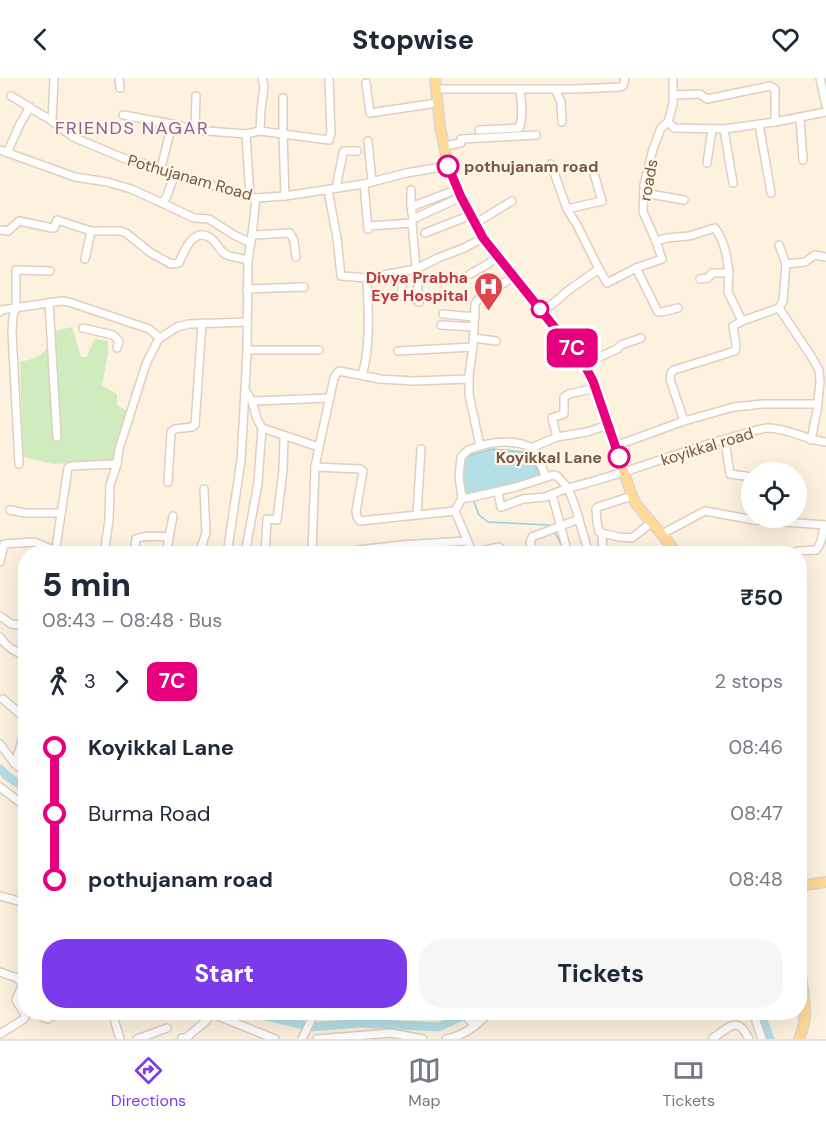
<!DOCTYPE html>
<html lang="en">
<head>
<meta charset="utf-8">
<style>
	:root { --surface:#fff; --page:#f6f6f7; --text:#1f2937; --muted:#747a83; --line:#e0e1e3; --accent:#7c3aed }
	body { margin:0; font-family:"DM Sans",sans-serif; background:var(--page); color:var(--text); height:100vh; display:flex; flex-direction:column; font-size:22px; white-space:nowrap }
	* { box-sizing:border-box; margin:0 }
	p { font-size:20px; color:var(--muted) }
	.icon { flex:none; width:33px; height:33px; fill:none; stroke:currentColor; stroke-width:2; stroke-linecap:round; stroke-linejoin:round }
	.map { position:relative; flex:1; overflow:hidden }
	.sheet { position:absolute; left:18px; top:468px; width:789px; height:474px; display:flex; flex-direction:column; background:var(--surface); border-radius:24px; box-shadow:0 6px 24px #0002 }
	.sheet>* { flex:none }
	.badge { padding:0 12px; border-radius:9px; font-size:21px; line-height:39px }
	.buttons { position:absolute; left:741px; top:384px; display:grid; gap:12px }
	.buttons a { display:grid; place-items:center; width:66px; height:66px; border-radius:50%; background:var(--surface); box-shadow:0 6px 24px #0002; font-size:30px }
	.map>.badge { position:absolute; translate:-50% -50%; box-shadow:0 0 0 3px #fff }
	.legs { display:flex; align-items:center; gap:9px; height:66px; padding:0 24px; font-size:20px }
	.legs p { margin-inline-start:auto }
	.head { display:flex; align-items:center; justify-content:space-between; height:102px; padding:0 24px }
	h1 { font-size:33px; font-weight:800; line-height:45px }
	.cta { display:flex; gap:12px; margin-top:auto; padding:12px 24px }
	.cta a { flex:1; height:69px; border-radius:24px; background:var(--accent); color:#fff; font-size:24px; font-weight:800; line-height:69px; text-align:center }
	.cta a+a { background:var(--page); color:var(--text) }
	ul { padding:0 24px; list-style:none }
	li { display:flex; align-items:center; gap:21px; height:66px; font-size:22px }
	li i { display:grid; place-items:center; width:9px; height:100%; margin:0 8px; background:currentColor }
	li i::after { content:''; width:15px; height:15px; margin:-8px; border:4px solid; border-radius:50%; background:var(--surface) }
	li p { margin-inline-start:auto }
	li:first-child i { background:linear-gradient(#0000 50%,currentColor 0) }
	li:last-child i { background:linear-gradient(currentColor 50%,#0000 0) }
	header { display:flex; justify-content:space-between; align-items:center; height:78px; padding:0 24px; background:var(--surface); font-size:27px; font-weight:800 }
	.dock { display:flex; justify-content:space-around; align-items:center; height:84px; border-top:2px solid var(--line); background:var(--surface); font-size:16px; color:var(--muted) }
	.dock a { display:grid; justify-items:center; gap:3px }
	.dock .selected { color:var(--accent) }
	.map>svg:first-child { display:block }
	.green { fill:#d0ebbe }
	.water { fill:#b4dfe7; stroke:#9aced9; stroke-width:1.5 }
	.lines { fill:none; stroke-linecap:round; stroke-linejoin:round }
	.stream { stroke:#9aced9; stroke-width:1.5 }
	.river { stroke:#b4dfe7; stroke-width:9 }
	.minor-casing { stroke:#e1cebc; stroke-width:10 }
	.major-casing { stroke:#dbd4cf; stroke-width:12 }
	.minor { stroke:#fff; stroke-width:7 }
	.major { stroke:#ffd995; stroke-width:9 }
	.line-1-casing { stroke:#fff; stroke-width:14 }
	.line-1 { stroke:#e6007e; stroke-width:9 }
	.stop-1-dot { fill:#fff; stroke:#e6007e; stroke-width:3 }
	.labels { text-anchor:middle; stroke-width:4.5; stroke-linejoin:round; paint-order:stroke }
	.stop-label { font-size:16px; font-weight:bold; fill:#755846; stroke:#fff6e7; text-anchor:start }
	.street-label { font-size:16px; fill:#755846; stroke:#fff6e7 }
	.health-label { font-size:16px; font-weight:bold; fill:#be3a42; stroke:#fff6e7; text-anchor:end }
	.neighbourhood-label { font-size:18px; letter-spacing:1.5px; fill:#876299; stroke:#fff6e7 }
</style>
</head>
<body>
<header><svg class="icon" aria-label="back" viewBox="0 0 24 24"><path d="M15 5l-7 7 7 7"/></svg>Stopwise<svg class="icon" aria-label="heart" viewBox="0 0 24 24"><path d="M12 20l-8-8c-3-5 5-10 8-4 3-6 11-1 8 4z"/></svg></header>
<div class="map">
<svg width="826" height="961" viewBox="0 0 826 961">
	<rect width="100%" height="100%" fill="#fdf2e0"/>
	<path class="green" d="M72 249 81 279H87L94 261 108 263V275L102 307 117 316V327L127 333 114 381 54 386 23 379 20 284C42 279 47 275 55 253Z"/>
	<path class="water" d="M492 371 526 374 540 395 539 398 532 402 466 418 463 398 464 379Z"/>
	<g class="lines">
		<g class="stream">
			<path d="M474 424 479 437 488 444 549 447 550 448"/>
			<path d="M555 455 563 470"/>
		</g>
		<g class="river">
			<path d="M0 691 8 699 26 710"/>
			<path d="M249 934 311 949 359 945 439 949 471 934"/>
			<path d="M760 934 770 961"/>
		</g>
		<defs>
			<g id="minor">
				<path d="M54 0 52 43 73 59 123 80 161 90 175 96 250 119 256 120 285 118 364 106 406 95 448 88"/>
				<path d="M119 0 120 10"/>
				<path d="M673 0V26L668 44 674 50 724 51 775 44 826 34"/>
				<path d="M820 0 826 28"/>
				<path d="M366 5 370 35 437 25"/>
				<path d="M436 11H575L620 9 623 8 625 0"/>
				<path d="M555 11 561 24 562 44"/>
				<path d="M674 17 700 16 707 21 770 8 775 11V44"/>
				<path d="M11 18 52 43"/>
				<path d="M123 37 172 46 195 52 246 56 260 53 283 56V20"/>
				<path d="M800 40 803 82"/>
				<path d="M759 46 771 115"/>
				<path d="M724 51 733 105"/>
				<path d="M195 52 196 18"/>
				<path d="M479 52 519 50C524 39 521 23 520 11"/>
				<path d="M260 53 261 32 264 9 262 0"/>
				<path d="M246 56 250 119"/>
				<path d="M368 63 372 103"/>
				<path d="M444 68 461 65V61L536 57"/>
				<path d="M0 72 75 99 107 104 131 111 162 125 166 120 175 96"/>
				<path d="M7 75 20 46 30 29"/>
				<path d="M707 85 712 51"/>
				<path d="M161 90 172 46"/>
				<path d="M364 106 368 151"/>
				<path d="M336 110 343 75 344 73H357"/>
				<path d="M328 112 337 160 341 198 367 200 416 191 438 180 464 170 483 160"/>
				<path d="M411 112V129L413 141 461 119"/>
				<path d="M644 115 684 122"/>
				<path d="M285 118 283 56 329 62 331 55 329 0"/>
				<path d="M256 120 252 157 248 182 247 272 245 312 252 323 257 341 262 350 319 369 315 389 312 476"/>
				<path d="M162 125 194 140 209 141 234 157 251 165"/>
				<path d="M411 129 458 111"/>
				<path d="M567 131 602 123 593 92"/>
				<path d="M412 145 419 224"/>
				<path d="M476 145 512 123"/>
				<path d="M368 148 412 145 413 141"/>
				<path d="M0 152 8 153 19 143 52 150H54L57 142 91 153H120L126 155 151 175 171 186 179 185C184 173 194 147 212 161 217 165 219 172 225 176 229 179 242 180 248 182"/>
				<path d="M425 155 471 137"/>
				<path d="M252 157 290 155 294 163 296 179"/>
				<path d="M656 163 643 134 644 107 653 71 661 50 668 44"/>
				<path d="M779 167 786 186"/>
				<path d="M85 181 91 153"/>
				<path d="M636 190 658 234H662L678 230"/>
				<path d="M599 191 607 205 636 190 662 181 656 163 667 160 689 158 715 150C725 164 727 179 729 195"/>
				<path d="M470 196 488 186 497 178"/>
				<path d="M247 211 304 209"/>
				<path d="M402 218V194"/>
				<path d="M49 225 57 359"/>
				<path d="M779 230 811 278 819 292 820 304 817 333 811 362"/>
				<path d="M0 234 1 232 62 223 69 224 149 251 160 260"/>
				<path d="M543 234 570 211 599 191 577 147 567 131 551 86"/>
				<path d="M443 236 475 239"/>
				<path d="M742 243 779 230 783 223 786 186 805 184 815 177 826 179"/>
				<path d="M441 247 474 249"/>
				<path d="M83 250 113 257 119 263 117 270"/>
				<path d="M474 260 496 263"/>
				<path d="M247 272H319"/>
				<path d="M398 273 473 269"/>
				<path d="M584 286 617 271 621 267 641 260"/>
				<path d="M362 297C371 269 368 229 367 200"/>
				<path d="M595 310 569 316 564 319V336L552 340 557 359 587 354 608 347"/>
				<path d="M252 323 330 320"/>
				<path d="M684 343 734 329 763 326H817"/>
				<path d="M725 362 730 396 752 399"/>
				<path d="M480 368C493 364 518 361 531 370 537 375 543 392 546 399"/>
				<path d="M615 368 684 343 670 301 671 295 674 292 735 273 736 267 733 248 742 243 728 214 729 195H712L708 200 700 201"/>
				<path d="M319 369 334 300 337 295 339 293 380 301 414 303 469 301"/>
				<path d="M531 370 557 359"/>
				<path d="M19 386 12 254 13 238 16 229V192L50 193"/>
				<path d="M315 389 360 391 363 393 356 433 357 439 360 443 455 433"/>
				<path d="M168 404 171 354 175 351 192 349 195 347 202 245"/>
				<path d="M498 414 501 429 523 421 545 419 568 410 575 428 589 476"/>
				<path d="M552 416 568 476"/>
				<path d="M462 420H468L516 409 553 397 557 398 568 410C619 398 668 378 718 363 731 360 756 351 768 350 788 350 806 362 826 364"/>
				<path d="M462 420 459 399 461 379 468 372 480 368 469 316V297L473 269 475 226 480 219 514 199"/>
				<path d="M462 420 455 433 473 476"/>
				<path d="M10 432 25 435H61"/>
				<path d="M417 436 421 371"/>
				<path d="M754 442 826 447"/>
				<path d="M602 455 599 454 597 444 596 431 598 429 632 418"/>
				<path d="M662 456 705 433 754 442V440"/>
				<path d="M358 472 402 467 467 463"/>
				<path d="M797 473 816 472C823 465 822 455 824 447"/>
				<path d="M472 475 499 469"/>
				<path d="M55 476 68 390 71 388 117 386"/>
				<path d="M104 476 109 442 110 407 117 386 119 371 146 286 157 264 160 260 177 249 189 246 247 244"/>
				<path d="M134 476 136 461C146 456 158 459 169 459"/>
				<path d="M166 476 173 438"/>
				<path d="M199 476 206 455 204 411"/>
				<path d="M227 476 241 383 245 312"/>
				<path d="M245 476 258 405 262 350"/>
				<path d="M265 476 267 441 277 442 283 392 284 358"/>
				<path d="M535 476 530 465 532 459 579 441"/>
				<path d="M603 476 602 455 619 459 632 460 652 444"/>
				<path d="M0 484 4 466 34 464 56 473"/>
				<path d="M0 538 11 546 26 548"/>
				<path d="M0 559C6 569 15 574 26 578"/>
				<path d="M3 621 26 641"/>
				<path d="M0 666 15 686 26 695"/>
				<path d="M15 686 26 649"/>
				<path d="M0 709 26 729"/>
				<path d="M0 818 26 825"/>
				<path d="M0 894 17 900 23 906 16 922 24 935 25 938 24 941 0 956"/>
				<path d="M38 934 42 939 48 941 60 934"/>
				<path d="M112 934 120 961"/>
				<path d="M208 934 275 961"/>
				<path d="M323 934 328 936 340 934"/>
				<path d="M462 934 475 948"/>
				<path d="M753 934 762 961"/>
				<path d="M182 960H186L206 943 211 936"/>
				<path d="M713 960C730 949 737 937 749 961"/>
				<path d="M137 961 167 950"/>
				<path d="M302 961 315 934"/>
				<path d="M317 961 391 955 423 961"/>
				<path d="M446 961C464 958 477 947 490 934"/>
			</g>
			<g id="major">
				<path d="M435 0 440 48 448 88 461 119 483 160 584 286 593 303 630 412 636 426 678 476"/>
				<path d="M800 808 826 804"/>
				<path d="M799 961C810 937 803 915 800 890"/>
			</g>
		</defs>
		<use href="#minor" class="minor-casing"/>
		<use href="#major" class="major-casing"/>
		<use href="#minor" class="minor"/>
		<use href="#major" class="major"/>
	</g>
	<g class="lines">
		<defs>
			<path id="line-1" d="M448 88 461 119 483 160 584 286 593 303 619 379"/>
		</defs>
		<use href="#line-1" class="line-1-casing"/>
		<use href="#line-1" class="line-1"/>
	</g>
	<defs>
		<symbol id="hospital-pin" viewBox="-11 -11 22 30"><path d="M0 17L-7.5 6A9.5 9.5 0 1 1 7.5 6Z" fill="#e0444e" stroke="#fff6e7"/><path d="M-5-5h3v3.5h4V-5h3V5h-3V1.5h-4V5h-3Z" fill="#fff"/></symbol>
	</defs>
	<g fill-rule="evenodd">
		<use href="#hospital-pin" x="472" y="192" width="33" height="45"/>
	</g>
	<g class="stop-1-dot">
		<circle cx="448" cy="88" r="10"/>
		<circle cx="540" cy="231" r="8"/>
		<circle cx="619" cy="379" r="10"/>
	</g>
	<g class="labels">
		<g class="stop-label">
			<text x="464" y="94">pothujanam road</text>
			<text x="602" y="385" text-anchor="end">Koyikkal Lane</text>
		</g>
		<g class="street-label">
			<text transform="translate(190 99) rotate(16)" y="6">Pothujanam Road</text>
			<text transform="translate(648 102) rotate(-80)" y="6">roads</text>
			<text transform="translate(707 368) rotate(-17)" y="6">koyikkal road</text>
		</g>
		<g class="health-label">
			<text x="468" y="205">Divya Prabha<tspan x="468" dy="18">Eye Hospital</tspan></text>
		</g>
		<g class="neighbourhood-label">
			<text x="132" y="56">FRIENDS NAGAR</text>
		</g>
	</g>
</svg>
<div class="buttons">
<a><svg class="icon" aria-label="locate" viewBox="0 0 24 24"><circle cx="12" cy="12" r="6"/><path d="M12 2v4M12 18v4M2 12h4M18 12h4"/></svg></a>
</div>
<b class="badge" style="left:572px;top:270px;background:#e6007e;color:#fff">7C</b>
<section class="sheet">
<div class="head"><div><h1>5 min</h1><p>08:43 – 08:48 · Bus</p></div><b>₹50</b></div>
<div class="legs"><svg class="icon" aria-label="walk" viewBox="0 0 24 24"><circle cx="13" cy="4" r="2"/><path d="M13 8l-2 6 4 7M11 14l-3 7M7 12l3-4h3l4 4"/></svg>3<svg class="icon" aria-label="forward" viewBox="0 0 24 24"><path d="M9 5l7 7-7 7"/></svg><b class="badge" style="background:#e6007e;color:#fff">7C</b><p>2 stops</p></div>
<ul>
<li><i style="color:#e6007e"></i><b>Koyikkal Lane</b><p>08:46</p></li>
<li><i style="color:#e6007e"></i><span>Burma Road</span><p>08:47</p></li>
<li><i style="color:#e6007e"></i><b>pothujanam road</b><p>08:48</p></li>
</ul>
<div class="cta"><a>Start</a><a>Tickets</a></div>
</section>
</div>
<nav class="dock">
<a class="selected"><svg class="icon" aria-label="directions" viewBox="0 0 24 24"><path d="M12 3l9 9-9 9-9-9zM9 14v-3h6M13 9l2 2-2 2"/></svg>Directions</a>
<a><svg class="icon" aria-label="map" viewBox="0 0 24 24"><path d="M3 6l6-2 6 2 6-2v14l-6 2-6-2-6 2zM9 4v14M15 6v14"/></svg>Map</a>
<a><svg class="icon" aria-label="tickets" viewBox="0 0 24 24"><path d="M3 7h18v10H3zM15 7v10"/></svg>Tickets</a>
</nav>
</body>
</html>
